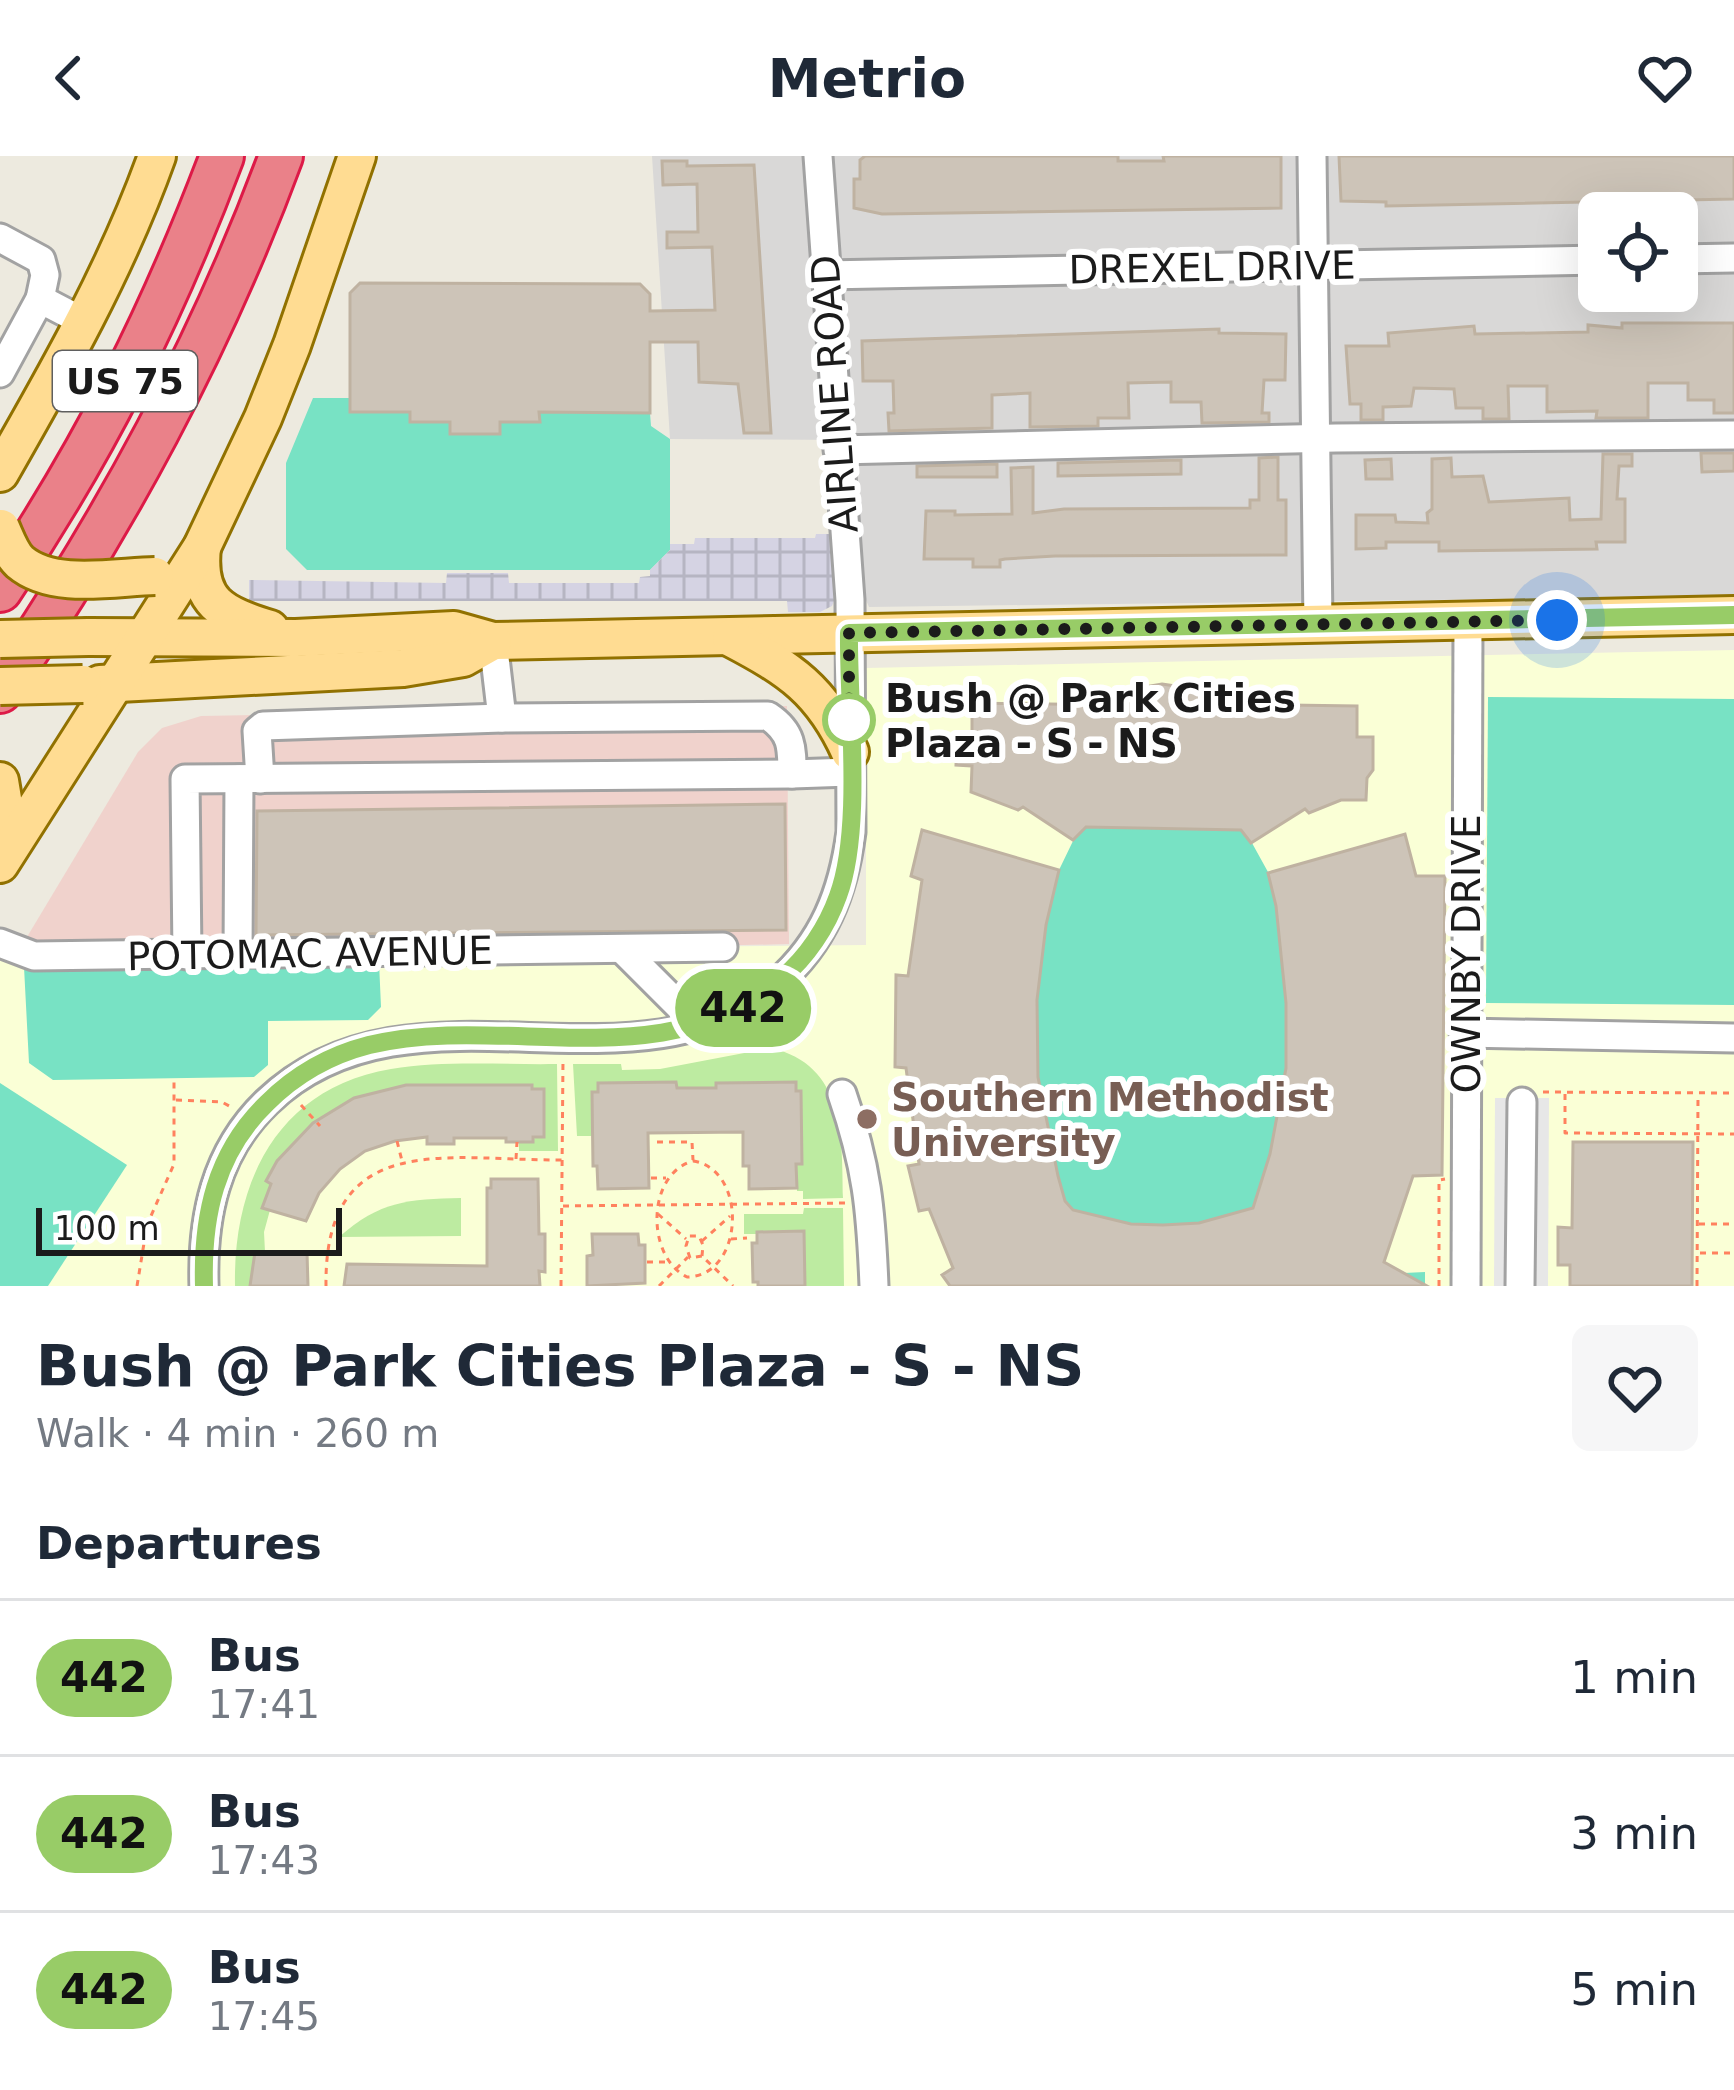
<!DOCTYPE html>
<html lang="en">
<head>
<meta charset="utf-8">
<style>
	:root { --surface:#fff; --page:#f6f6f7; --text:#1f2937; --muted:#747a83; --line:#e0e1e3 }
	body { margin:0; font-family:"DejaVu Sans",sans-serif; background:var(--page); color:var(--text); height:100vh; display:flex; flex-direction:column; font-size:45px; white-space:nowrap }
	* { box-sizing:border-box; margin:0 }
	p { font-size:39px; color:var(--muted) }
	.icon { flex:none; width:66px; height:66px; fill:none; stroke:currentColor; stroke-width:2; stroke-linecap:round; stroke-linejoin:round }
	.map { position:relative; height:1130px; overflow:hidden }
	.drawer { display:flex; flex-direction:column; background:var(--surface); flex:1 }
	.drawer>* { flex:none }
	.badge { padding:0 24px; border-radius:39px; font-size:42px; line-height:78px }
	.tools { position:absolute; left:1578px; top:36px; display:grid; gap:24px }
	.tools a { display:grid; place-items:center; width:120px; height:120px; border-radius:18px; background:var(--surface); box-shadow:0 12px 48px #0002; font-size:60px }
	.scale { position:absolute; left:36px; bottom:30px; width:306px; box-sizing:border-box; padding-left:12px; border:6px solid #1b1b1b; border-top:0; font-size:33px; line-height:42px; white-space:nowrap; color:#1b1b1b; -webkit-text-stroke:9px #fff; paint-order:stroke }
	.you { position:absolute; width:60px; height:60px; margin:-30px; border:9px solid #fff; border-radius:50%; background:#1a73e8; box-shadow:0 0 0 18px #1a73e833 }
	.map>.badge { position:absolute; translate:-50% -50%; box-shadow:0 0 0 6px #fff }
	h2 { padding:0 36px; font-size:45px; line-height:108px }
	.round { display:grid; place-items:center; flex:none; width:126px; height:126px; border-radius:18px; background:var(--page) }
	.head { display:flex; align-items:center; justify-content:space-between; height:204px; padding:0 36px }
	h1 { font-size:57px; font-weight:700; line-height:90px }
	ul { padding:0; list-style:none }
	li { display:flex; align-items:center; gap:36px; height:156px; padding:0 36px; border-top:3px solid var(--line) }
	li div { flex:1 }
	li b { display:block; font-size:45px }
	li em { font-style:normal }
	li .badge { min-width:132px; font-weight:700; text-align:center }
	header { display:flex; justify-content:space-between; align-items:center; height:156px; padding:0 36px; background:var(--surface); font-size:54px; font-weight:700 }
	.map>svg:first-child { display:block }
	.residential { fill:#d9d8d7; fill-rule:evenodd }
	.commercial { fill:#f0d2cc }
	.education { fill:#faffd6 }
	.grass { fill:#bdeba1 }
	.pitch { fill:#78e2c4 }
	.parking { fill:#e7e7e7 }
	.plaza { fill:url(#plaza-grid) }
	.building { fill:#cdc4b8; stroke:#bfb2a1; stroke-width:3 }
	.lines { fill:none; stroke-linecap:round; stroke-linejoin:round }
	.minor-casing { stroke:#a2a2a2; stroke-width:33 }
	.major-casing { stroke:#917100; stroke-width:42 }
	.highway-casing { stroke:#dd1a47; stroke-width:48 }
	.path { stroke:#ff815e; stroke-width:3; stroke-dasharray:6 6; stroke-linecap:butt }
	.minor { stroke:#fff; stroke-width:27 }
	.major { stroke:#ffdc92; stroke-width:36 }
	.highway { stroke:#ea8189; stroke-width:42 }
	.major-bridge-casing { stroke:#917100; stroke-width:42; stroke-linecap:butt }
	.major-bridge { stroke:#ffdc92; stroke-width:36 }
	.line-casing { stroke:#fff; stroke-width:27 }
	.line { stroke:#98cc67; stroke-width:18 }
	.walk { stroke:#1b1b1b; stroke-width:12; stroke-dasharray:0 21.6 }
	.stop-dot { fill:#fff; stroke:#98cc67; stroke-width:6 }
	.education-dot { fill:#8d6e63; stroke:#fff; stroke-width:4.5 }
	.labels { text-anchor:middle; stroke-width:12; stroke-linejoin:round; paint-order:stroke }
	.shield { fill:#fff; stroke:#5f5f5f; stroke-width:3 }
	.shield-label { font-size:36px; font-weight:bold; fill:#1b1b1b }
	.street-label { font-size:39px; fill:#1b1b1b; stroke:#fff }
	.stop-label { font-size:39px; font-weight:bold; fill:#1b1b1b; stroke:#fff; text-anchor:start }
	.education-label { font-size:39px; font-weight:bold; fill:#785e54; stroke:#fff; text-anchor:start }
</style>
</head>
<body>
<header><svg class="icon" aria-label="back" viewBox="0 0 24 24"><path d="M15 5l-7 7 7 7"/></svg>Metrio<svg class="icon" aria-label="heart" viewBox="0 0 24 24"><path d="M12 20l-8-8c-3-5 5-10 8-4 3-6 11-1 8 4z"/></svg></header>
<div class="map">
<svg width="1734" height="1130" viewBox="0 0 1734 1130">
	<defs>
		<pattern id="plaza-grid" width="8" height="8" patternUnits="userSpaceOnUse" patternTransform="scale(3)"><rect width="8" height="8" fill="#d5d3e3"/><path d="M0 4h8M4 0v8" fill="none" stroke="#b6b5c2"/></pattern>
	</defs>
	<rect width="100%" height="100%" fill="#edeadf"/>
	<path class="residential" d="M652 0H1734V440L869 451 862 435 852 284 670 283ZM1599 57H1677V135H1599Z"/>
	<path class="commercial" d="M787 550 789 788 12 806 138 596 162 572 201 560Z"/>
	<path class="education" d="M1734 494V1130H0V797L866 789V512Z"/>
	<g class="grass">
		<path d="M771 892C845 909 842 980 843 1042L803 1043V1035H797L796 1008 802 1007 795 926 717 927 716 932H677L676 926 621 932V927H599L598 936 592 937V980H577L573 908H621L622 914 660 913Z"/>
		<path d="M557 908 558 995H519V986L544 980V933H532L531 929 499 934 498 928 454 934 453 929C414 929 379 929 346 953L343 949 318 964 280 1002 281 1012 275 1009 266 1024 272 1028 263 1052 270 1054 264 1076 265 1096 255 1097 250 1130H235C233 1025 278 932 391 913 444 904 503 909 557 908Z"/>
		<path d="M461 1042V1080L339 1081C380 1045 408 1043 461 1042Z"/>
		<path d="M804 1052H843L844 1130H805L757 1078H744V1058H803Z"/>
	</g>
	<g class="pitch">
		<path d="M313 242H350V256H410V265L450 266V278H500V266L540 265 539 256 650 257 651 270 670 283V394L650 414H307L286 393V307Z"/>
		<path d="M1162 528 1216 536 1218 548 1357 550V581H1373C1373 607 1367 619 1366 644H1356L1355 639 1309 657 1305 653 1252 687 1268 716 1405 678 1416 720H1445L1442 1019 1412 1020 1385 1106 1404 1117 1425 1116V1130H950L942 1119 953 1112 929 1054 919 1055 908 1010 919 1007 907 912 895 911 896 819H908L922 725 911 720 922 674 1059 714 1073 685 1023 651 1018 654 971 636 972 610 956 609 957 576 971 575 972 547 1114 549 1115 536Z"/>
		<path d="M1488 541 1734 543V849L1486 847Z"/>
		<path d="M379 806 381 851 368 864 268 865V909L254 921 53 924 29 907 24 811Z"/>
		<path d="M0 927 127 1009 48 1130H0Z"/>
	</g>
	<path class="parking" d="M1495 942H1549L1548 1130H1494Z"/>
	<path class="plaza" d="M816 378H830L834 445 832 450 820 456H788L787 445H249V424L446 427 447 417H508L509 427H639L640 421 650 420V414L670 394V388H694L695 382H815Z"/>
	<g class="building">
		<path d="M865 0H1118V5H1164L1163 0H1281V52L882 58 854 52V23H860V4Z"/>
		<path d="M1339 0H1734V43L1386 50V46L1341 45Z"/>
		<path d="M662 5H687V10L754 9 771 277H744L738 228 699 226 698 186H650V257L539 256 540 266H500V278H450V266H410V256H350V137L360 127 640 128 650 138V155L715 154 712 91 667 92V76H698L697 28 663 29Z"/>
		<path d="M1622 167H1734V257H1714V244H1688V227H1648V262H1596L1597 255 1547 256V230H1508L1509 263H1483V252H1456L1454 233 1414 232 1411 250 1383 251V264H1361V248H1350L1346 190H1389L1388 177 1474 170 1475 178 1588 176V169L1622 172Z"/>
		<path d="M1219 173V177L1286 178 1285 224H1264L1262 257H1269V266L1202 267 1201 246H1171V226L1128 227 1129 262H1098V270L1030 271V237L992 239V272L889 275 888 257H894L893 225H863L862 185Z"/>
		<path d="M1701 297H1734V315L1702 316Z"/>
		<path d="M1603 298H1632V310H1619L1617 343H1625V386H1596L1597 393 1439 395V386H1386V392L1356 393V359H1395L1396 366 1428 367 1427 357 1432 353V303L1451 302 1452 321 1483 320 1489 346 1569 342 1570 364 1601 363Z"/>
		<path d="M1278 301V344H1286V399L1055 400 1005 403 1000 404V411H973V403H924L926 355H955V359L1012 358 1011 312 1033 311V357L1064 353 1250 352V344H1259V302Z"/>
		<path d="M1391 303 1392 323H1366L1365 304Z"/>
		<path d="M1181 304V318L1058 320V307Z"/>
		<path d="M997 308V321H917V310Z"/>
		<path d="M1162 528 1216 536 1217 548 1357 550V581H1373V614L1367 622 1366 644H1341L1309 657 1305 653 1251 687 1241 674 1086 671 1073 684 1023 651 1018 654 971 636 972 610 956 609 957 576H972V547L1115 549V536Z"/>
		<path d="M785 648 786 774 256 779 257 655Z"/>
		<path d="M922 674 1059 714 1046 769 1037 844 1038 921 1058 1020 1065 1045 1073 1054 1131 1068 1163 1069 1199 1067 1253 1052 1270 998 1286 912V847L1276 750 1268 717 1405 678 1416 720H1445L1442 1019 1413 1020 1384 1106 1427 1130H950L942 1119 953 1112 929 1053 919 1055 908 1010 919 1008 906 912 895 911 896 819 908 820 922 724 911 720Z"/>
		<path d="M676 926 677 932H716V927L796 926V935H801L802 1008H796L797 1032 749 1033V1010H743V976L648 977 649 1032 598 1033 597 1010H593L592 936H598V927Z"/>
		<path d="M406 929H532V933H544V981H533V986H506V982H454V988H427V981L395 985 365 995 340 1013 319 1037 306 1065 262 1052 271 1028 266 1025 277 1005 313 967 354 942Z"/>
		<path d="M1573 986H1693L1692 1130H1570V1109H1558V1071L1572 1072Z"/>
		<path d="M491 1023H538L539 1078H545V1116L539 1115 540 1130H344L347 1108 487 1110V1032H491Z"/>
		<path d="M804 1075 805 1130H758V1126H753L752 1087H757V1076Z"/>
		<path d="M592 1078H638L639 1089H645V1127L587 1130V1100L593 1099Z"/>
		<path d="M255 1096H307L308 1130H250Z"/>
	</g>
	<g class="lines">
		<defs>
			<g id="minor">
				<path d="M1312 0 1318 467"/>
				<path d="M0 82 41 104 45 119 40 143"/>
				<path d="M1677 103 1734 102"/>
				<path d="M825 119 1599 104"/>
				<path d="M0 217 40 143 84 166"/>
				<path d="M838 294 1336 282 1734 279"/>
				<path d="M493 485 502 562 768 560C792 576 792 591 792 618L850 616"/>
				<path d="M260 623 257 575 263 570 502 562"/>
				<path d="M0 787 34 800 723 791"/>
				<path d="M622 793 700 871"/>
				<path d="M238 798 239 623"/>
				<path d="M187 799 185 623 792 618"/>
				<path d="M1464 877 1734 882"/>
				<path d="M842 938C867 1010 871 1054 874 1130"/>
				<path d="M204 1130C202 1061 215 996 267 946 410 809 636 950 777 827 824 786 843 736 851 676L850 444 818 0"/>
				<path d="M1466 1130 1468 466"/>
				<path d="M1520 1130 1522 946"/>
			</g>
			<g id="major">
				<path d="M0 317C59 214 117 112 157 0"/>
				<path d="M202 391C196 447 222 458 270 473"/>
				<path d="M88 481 296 482 454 474 493 485 1734 459"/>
				<path d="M731 482C790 513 822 534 850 596"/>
				<path d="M100 528 403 512 463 502 493 485"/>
				<path d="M0 625 6 661 2 699"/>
				<path d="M0 708 202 391 263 262 292 189 357 0"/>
			</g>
			<g id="highway">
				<path d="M0 434C95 293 162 159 222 0"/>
				<path d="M0 535C115 366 210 192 281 0"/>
			</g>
		</defs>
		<use href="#minor" class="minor-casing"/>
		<use href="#major" class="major-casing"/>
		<use href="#highway" class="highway-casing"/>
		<g class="path">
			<path d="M772 860 794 864"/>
			<path d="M1543 936 1734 937"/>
			<path d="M1565 938V977L1734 978"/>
			<path d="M176 944 222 946 231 951"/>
			<path d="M301 949 320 970"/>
			<path d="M397 985 402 1005"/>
			<path d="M657 986H692L693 1004"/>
			<path d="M516 1003 517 986"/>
			<path d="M693 1005C748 1013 745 1120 687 1121 646 1101 646 1018 693 1005Z"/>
			<path d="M651 1022H666"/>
			<path d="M563 1050 845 1047"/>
			<path d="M658 1058 686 1083"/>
			<path d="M1699 1068H1734"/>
			<path d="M731 1083 747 1082"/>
			<path d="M702 1085 730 1060"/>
			<path d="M1700 1097H1734"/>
			<path d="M702 1100 703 1089 699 1080H689L686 1090 690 1102 702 1100 733 1130"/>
			<path d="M647 1106H667"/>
			<path d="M137 1130 147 1069 174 1008V925"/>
			<path d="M326 1130C324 971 450 1005 563 1004"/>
			<path d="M561 1130 563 904"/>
			<path d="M659 1130 688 1101"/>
			<path d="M1439 1130V1024L1445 1023"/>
			<path d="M1697 1130 1698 938"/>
		</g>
		<use href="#minor" class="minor"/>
		<use href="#major" class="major"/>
		<use href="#highway" class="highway"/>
		<defs>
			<g id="major-bridge">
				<path d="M1 372C6 383 11 398 20 406 53 434 114 421 155 420"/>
				<path d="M0 483 88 481"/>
				<path d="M0 530 83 528"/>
			</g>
		</defs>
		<use href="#major-bridge" class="major-bridge-casing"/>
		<use href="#major-bridge" class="major-bridge"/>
	</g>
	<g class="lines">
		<defs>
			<path id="line" d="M204 1130C202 1061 215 997 267 947 295 919 330 899 369 889 505 856 667 925 782 822 807 801 827 771 838 740 863 673 848 551 849 477L1734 459"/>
		</defs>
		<use href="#line" class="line-casing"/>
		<use href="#line" class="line"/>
		<path class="walk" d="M849 564V477L1557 464"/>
	</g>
	<circle class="stop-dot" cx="849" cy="564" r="24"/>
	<circle class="education-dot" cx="867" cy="963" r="12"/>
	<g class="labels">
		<rect class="shield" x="53" y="195" width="144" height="60" rx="9"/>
		<g class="shield-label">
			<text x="125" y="238">US 75</text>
		</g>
		<g class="street-label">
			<text transform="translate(1212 111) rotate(-1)" y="14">DREXEL DRIVE</text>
			<text transform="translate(834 238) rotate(-94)" y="14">AIRLINE ROAD</text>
			<text transform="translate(310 797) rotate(-1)" y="14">POTOMAC AVENUE</text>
			<text transform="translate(1466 798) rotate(-90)" y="14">OWNBY DRIVE</text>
		</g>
		<g class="stop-label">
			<text x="885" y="556">Bush @ Park Cities<tspan x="885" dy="45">Plaza - S - NS</tspan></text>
		</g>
		<g class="education-label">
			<text x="891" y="955">Southern Methodist<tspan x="891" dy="45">University</tspan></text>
		</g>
	</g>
</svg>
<div class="tools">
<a><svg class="icon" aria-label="locate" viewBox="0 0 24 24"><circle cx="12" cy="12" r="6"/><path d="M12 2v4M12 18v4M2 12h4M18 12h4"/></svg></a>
</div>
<div class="scale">100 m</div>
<div class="you" style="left:1557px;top:464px"></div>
<b class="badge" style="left:743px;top:852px;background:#98cc67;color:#111">442</b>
</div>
<section class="drawer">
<div class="head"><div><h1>Bush @ Park Cities Plaza - S - NS</h1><p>Walk · 4 min · 260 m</p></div><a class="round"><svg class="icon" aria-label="heart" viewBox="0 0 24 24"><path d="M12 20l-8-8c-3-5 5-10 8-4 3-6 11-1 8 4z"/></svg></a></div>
<h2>Departures</h2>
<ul>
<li><span class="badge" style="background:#98cc67;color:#111">442</span><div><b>Bus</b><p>17:41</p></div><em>1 min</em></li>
<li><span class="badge" style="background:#98cc67;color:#111">442</span><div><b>Bus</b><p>17:43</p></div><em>3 min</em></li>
<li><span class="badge" style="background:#98cc67;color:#111">442</span><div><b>Bus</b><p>17:45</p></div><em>5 min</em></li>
</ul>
</section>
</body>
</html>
